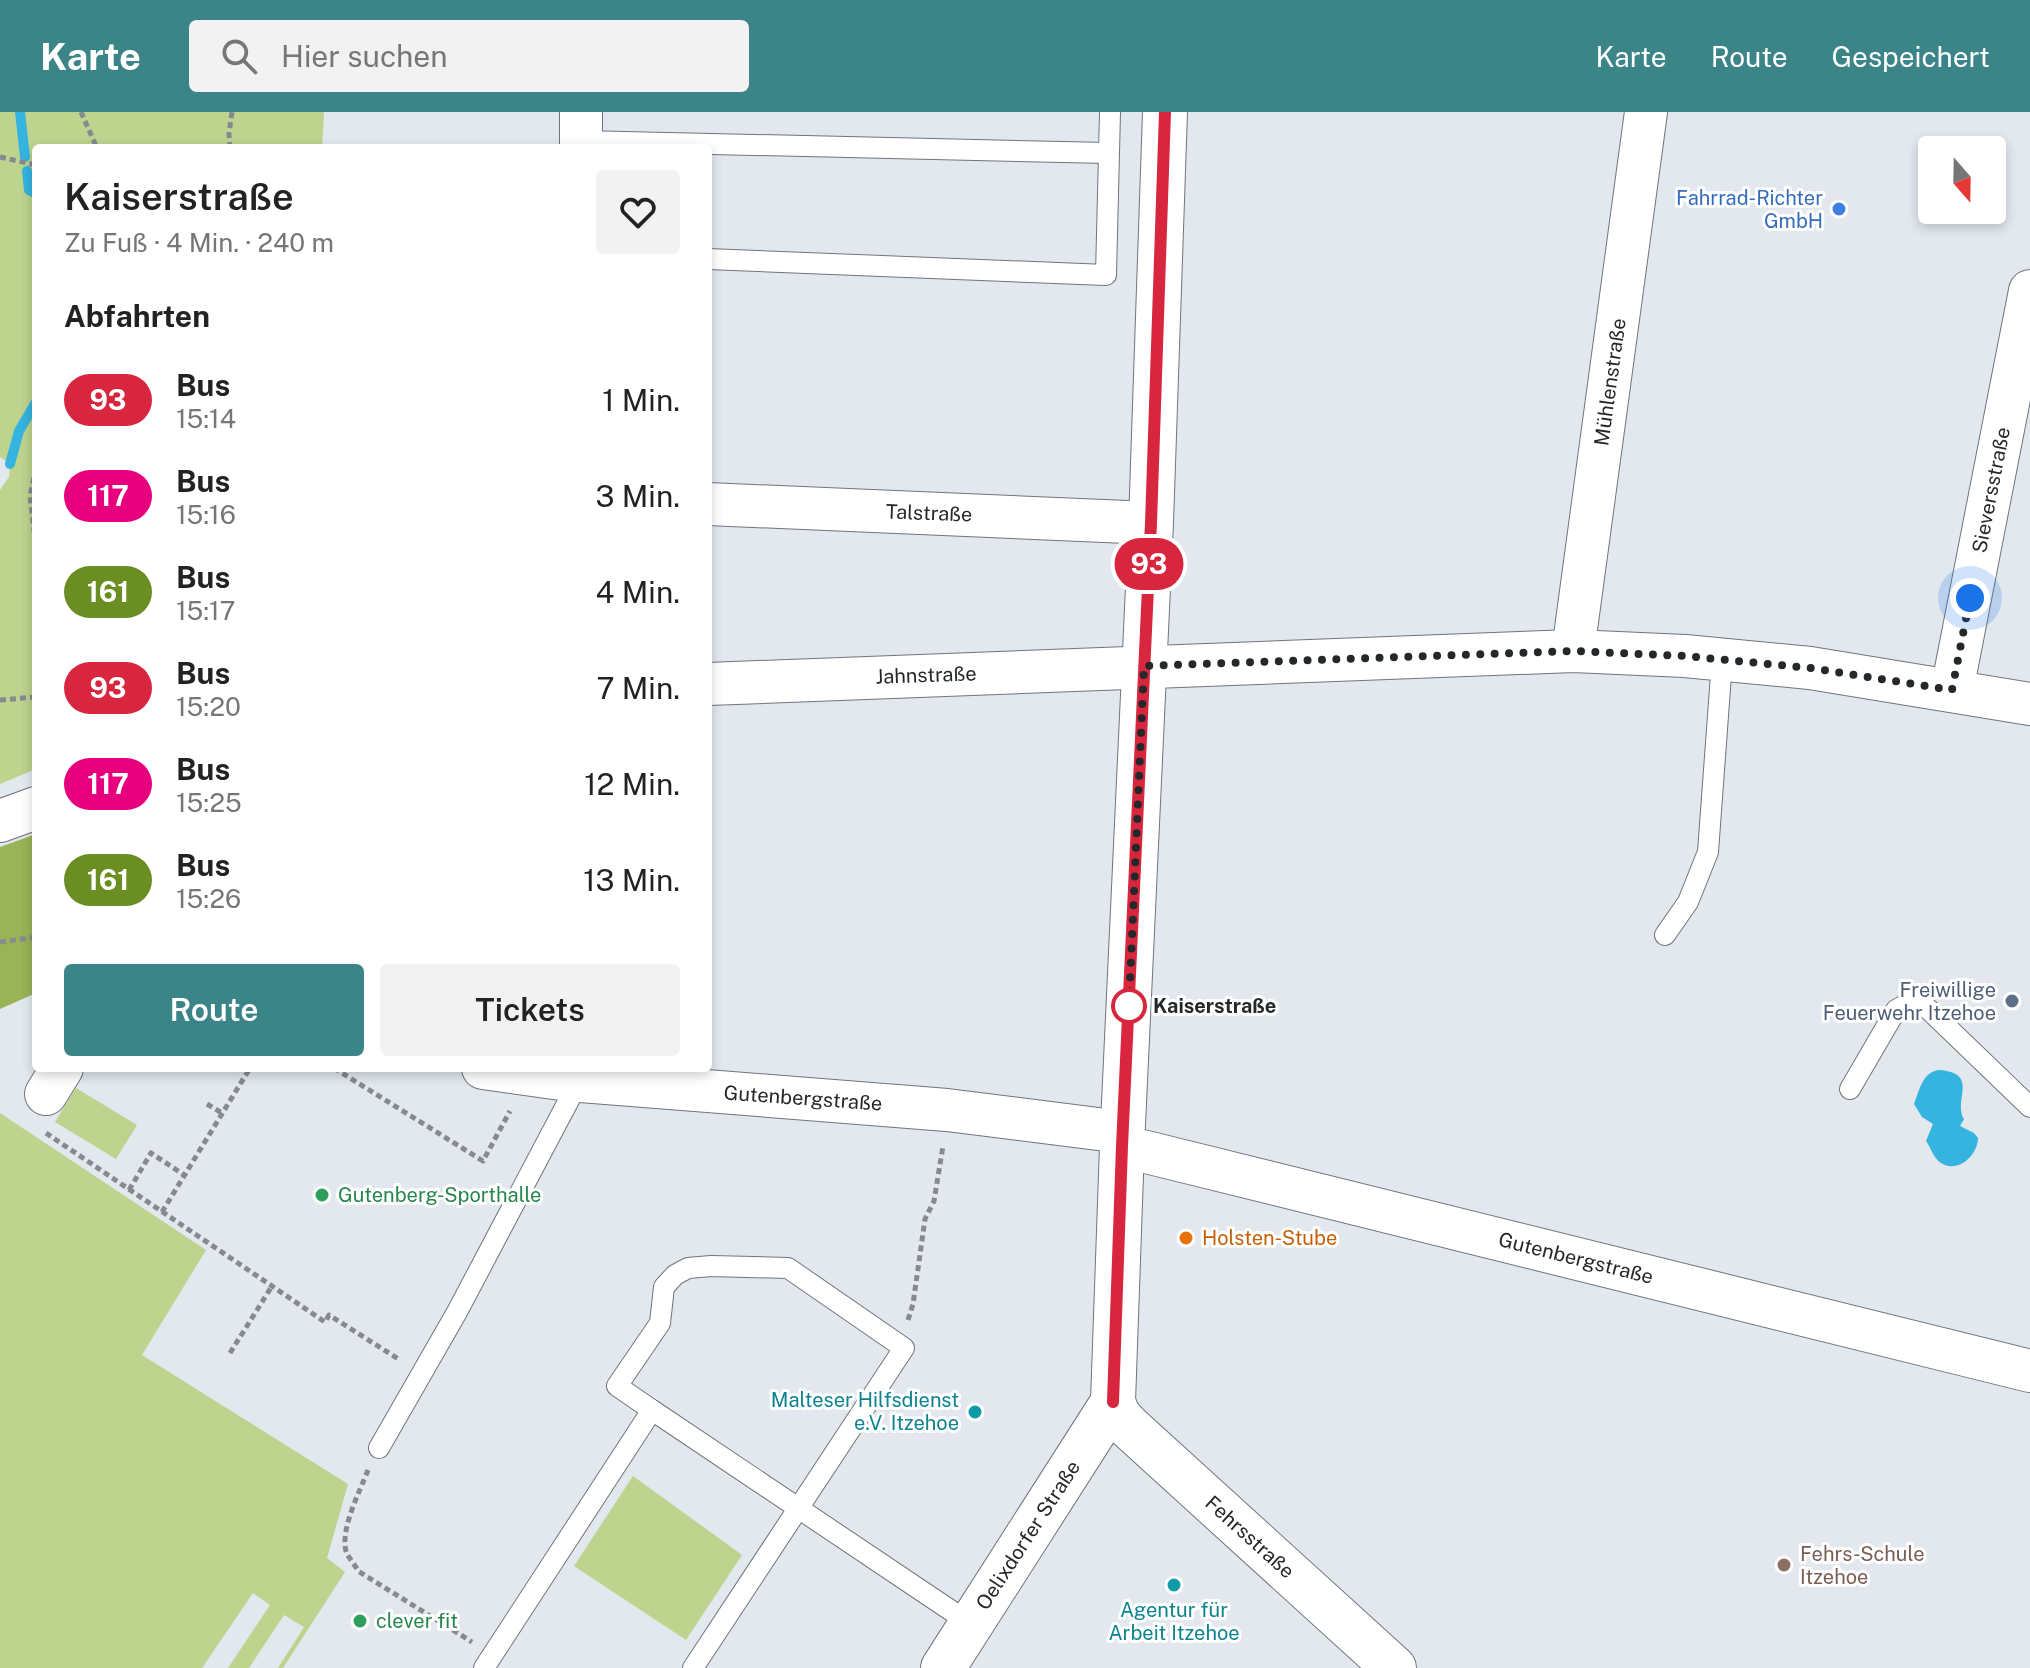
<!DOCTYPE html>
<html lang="de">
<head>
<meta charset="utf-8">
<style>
	:root { --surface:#fff; --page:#f2f2f2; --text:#222; --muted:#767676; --accent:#3b8488 }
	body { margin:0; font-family:"Public Sans",sans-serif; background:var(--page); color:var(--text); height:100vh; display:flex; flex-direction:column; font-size:30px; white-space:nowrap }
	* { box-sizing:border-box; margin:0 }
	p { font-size:26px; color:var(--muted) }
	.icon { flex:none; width:44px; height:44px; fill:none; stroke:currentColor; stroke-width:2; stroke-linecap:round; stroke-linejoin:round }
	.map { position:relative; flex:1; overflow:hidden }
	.side { position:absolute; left:32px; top:32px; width:680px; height:928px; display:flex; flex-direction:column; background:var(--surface); border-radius:8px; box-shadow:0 4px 12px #0003 }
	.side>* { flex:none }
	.badge { padding:0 16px; border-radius:26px; font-size:28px; line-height:52px }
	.needle { width:52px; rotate:160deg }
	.fabs { position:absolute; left:1918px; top:24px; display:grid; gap:16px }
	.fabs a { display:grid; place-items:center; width:88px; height:88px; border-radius:8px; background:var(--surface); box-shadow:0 4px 12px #0003; font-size:40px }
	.you { position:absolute; width:40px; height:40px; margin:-20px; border:6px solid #fff; border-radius:50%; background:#1a73e8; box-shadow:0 0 0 12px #1a73e833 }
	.map>.badge { position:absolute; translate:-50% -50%; box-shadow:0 0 0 4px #fff }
	h2 { padding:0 32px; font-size:30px; line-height:72px }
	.round { display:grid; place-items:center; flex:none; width:84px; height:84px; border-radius:8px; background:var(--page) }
	.headline { display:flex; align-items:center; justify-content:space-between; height:136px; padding:0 32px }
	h1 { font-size:38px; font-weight:600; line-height:60px }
	.primary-button { display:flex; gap:16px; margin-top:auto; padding:16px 32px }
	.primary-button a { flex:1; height:92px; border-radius:8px; background:var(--accent); color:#fff; font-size:32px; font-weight:600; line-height:92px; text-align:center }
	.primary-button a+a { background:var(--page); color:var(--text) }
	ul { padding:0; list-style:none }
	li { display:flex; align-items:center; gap:24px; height:96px; padding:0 32px }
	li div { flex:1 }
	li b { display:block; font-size:30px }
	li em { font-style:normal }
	li .badge { min-width:88px; font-weight:700; text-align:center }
	header { display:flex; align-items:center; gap:48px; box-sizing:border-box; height:112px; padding:0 40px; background:var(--accent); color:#fff }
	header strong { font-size:38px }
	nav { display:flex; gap:44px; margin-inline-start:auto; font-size:28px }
	.search { width:560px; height:72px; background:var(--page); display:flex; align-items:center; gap:20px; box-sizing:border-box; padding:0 28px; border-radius:8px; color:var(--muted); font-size:30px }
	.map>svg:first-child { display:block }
	.green { fill:#bdd38e }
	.forest { fill:#99b357 }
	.water { fill:#35b4e0 }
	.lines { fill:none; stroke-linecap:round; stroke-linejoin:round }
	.stream { stroke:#35b4e0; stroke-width:10 }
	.service-casing { stroke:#6f757a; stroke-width:22 }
	.minor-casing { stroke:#6f757a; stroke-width:44 }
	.tertiary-casing { stroke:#6f757a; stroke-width:46 }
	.secondary-casing { stroke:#6f757a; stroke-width:46 }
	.path { stroke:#868a8e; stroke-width:5; stroke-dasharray:6 4; stroke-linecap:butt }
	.service { stroke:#fff; stroke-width:20 }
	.minor { stroke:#fff; stroke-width:42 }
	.tertiary { stroke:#fff; stroke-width:44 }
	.secondary { stroke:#fff; stroke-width:44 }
	.line-casing { stroke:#fff; stroke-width:18 }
	.line { stroke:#d7263d; stroke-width:12 }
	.walk { stroke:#25282a; stroke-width:8; stroke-dasharray:0 14.4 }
	.shop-dot { fill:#3f7fe0; stroke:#fff; stroke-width:3 }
	.service-dot { fill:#5c6f8a; stroke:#fff; stroke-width:3 }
	.stop-dot { fill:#fff; stroke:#d7263d; stroke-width:4 }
	.leisure-dot { fill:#2e9e5b; stroke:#fff; stroke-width:3 }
	.food-dot { fill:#e8710a; stroke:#fff; stroke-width:3 }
	.culture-dot { fill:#0f9aa8; stroke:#fff; stroke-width:3 }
	.education-dot { fill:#8d6e63; stroke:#fff; stroke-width:3 }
	.labels { text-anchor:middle; stroke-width:6; stroke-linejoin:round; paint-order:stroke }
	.shop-label { font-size:20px; fill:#366cbe; stroke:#fff; text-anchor:end }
	.street-label { font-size:20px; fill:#25282a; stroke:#fff }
	.service-label { font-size:20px; fill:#4e5e75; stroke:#fff; text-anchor:end }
	.stop-label { font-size:20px; font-weight:bold; fill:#25282a; stroke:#fff; text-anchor:start }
	.leisure-label { font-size:20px; fill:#27864d; stroke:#fff; text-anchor:start }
	.food-label { font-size:20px; fill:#c56008; stroke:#fff; text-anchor:start }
	.culture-label { font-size:20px; fill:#0d838f; stroke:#fff; text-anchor:end }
	.education-label { font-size:20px; fill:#785e54; stroke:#fff; text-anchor:start }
</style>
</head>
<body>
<header>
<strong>Karte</strong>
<div class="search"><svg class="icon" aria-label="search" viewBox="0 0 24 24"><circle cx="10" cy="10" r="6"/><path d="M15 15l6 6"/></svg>Hier suchen</div>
<nav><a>Karte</a><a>Route</a><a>Gespeichert</a></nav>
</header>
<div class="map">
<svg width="2030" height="1556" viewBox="0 0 2030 1556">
	<rect width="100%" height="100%" fill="#e2e8ee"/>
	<g class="green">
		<path d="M0 0H324L322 36H36V657L0 672V378L9 365 10 352 0 345Z"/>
		<path d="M76 976 137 1013 116 1047 55 1010Z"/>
		<path d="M0 1001 206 1138 142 1243 348 1372 327 1446 345 1460 283 1556H278L304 1515 284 1503 249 1556H228L270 1493 253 1481 202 1556H0Z"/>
		<path d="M633 1364 742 1443 686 1528 574 1454Z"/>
	</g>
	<path class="forest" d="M36 722V881L0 897V735Z"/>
	<path class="water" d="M1939 958C1980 961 1953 988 1964 1007L1960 1014 1974 1021 1978 1026C1978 1043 1958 1062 1941 1051 1934 1047 1931 1036 1926 1029L1933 1012 1922 1005 1914 992C1920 978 1922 960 1939 958Z"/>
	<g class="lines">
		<g class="stream">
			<path d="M20 0 25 45"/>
			<path d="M27 59 29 78 36 82"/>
			<path d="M10 352 19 319 36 290"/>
		</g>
		<defs>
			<g id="service">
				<path d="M581 29 1108 41"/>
				<path d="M708 147 1106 163 1110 0"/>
				<path d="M1665 823 1688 790 1708 740 1722 549"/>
				<path d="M1850 977 1896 898 1910 890 1924 893 2030 995"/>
				<path d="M652 1298 971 1512"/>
				<path d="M379 1336 457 1200 579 969"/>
				<path d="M484 1556 652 1298 617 1274 660 1211 664 1175 675 1163 688 1156 711 1154 788 1156 904 1236 693 1556"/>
			</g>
			<g id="minor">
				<path d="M581 36V0"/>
				<path d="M708 392 1151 411"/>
				<path d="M1573 539 1646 0"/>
				<path d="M708 572 1573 539 1685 544 1810 556 2030 592"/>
				<path d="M1952 578 2030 179"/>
				<path d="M0 709 36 696"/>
				<path d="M483 956 568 968 947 998 1122 1020"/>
				<path d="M46 982 62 956"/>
				<path d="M1122 1034 2030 1259"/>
			</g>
			<path id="tertiary" d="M943 1556 1113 1290"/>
			<path id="secondary" d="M1165 0 1151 411 1122 1034 1113 1290 1118 1303 1129 1315 1394 1556"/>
		</defs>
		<use href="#service" class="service-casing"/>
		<use href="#minor" class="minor-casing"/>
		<use href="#tertiary" class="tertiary-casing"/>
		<use href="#secondary" class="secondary-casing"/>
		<g class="path">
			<path d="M81 0 97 36"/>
			<path d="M230 36 229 22 232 0"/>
			<path d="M0 45 36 53"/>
			<path d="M36 356 30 384 36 434"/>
			<path d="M0 588 36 585"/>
			<path d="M0 830 36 825"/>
			<path d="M334 956 483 1049 510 999"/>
			<path d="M207 992 222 1001"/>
			<path d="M46 1021 325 1210 329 1203 400 1248"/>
			<path d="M129 1078 151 1041 184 1063"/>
			<path d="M162 1100 250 956"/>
			<path d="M908 1208 913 1192 925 1107 934 1089 943 1034"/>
			<path d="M230 1241 272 1174"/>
			<path d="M368 1358C360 1379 338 1421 347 1442 350 1447 355 1453 358 1459L472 1530"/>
		</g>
		<use href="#service" class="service"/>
		<use href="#minor" class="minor"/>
		<use href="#tertiary" class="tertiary"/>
		<use href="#secondary" class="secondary"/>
	</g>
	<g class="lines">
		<defs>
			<path id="line" d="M1113 1290 1122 1034 1151 411 1165 0"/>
		</defs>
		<use href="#line" class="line-casing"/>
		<use href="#line" class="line"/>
		<path class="walk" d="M1129 894 1144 554 1573 539 1685 544 1810 556 1952 578 1970 486"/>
	</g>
	<circle class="shop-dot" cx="1839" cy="97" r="8"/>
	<circle class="service-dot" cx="2012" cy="889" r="8"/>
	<circle class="stop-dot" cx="1129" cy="894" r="16"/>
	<g class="leisure-dot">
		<circle cx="322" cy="1083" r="8"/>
		<circle cx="360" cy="1509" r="8"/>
	</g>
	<circle class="food-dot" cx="1186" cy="1126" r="8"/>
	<g class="culture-dot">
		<circle cx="975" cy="1300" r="8"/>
		<circle cx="1174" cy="1473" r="8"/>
	</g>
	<circle class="education-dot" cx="1784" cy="1453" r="8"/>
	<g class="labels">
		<g class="shop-label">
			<text x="1823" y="93">Fahrrad-Richter<tspan x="1823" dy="23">GmbH</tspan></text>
		</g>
		<g class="street-label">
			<text transform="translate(1610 270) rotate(-82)" y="7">Mühlenstraße</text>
			<text transform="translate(1991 378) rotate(-79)" y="7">Sieversstraße</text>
			<text transform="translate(929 401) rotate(2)" y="7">Talstraße</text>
			<text transform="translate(926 563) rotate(-2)" y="7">Jahnstraße</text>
			<text transform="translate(803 986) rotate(4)" y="7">Gutenbergstraße</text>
			<text transform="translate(1576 1146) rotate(14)" y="7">Gutenbergstraße</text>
			<text transform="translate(1028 1423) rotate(-57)" y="7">Oelixdorfer Straße</text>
			<text transform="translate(1250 1425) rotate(42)" y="7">Fehrsstraße</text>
		</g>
		<g class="service-label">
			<text x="1996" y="885">Freiwillige<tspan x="1996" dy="23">Feuerwehr Itzehoe</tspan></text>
		</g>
		<g class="stop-label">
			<text x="1153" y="901">Kaiserstraße</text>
		</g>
		<g class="leisure-label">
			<text x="338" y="1090">Gutenberg-Sporthalle</text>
			<text x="376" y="1516">clever fit</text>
		</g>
		<g class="food-label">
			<text x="1202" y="1133">Holsten-Stube</text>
		</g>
		<g class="culture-label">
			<text x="959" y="1295">Malteser Hilfsdienst<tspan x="959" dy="23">e.V. Itzehoe</tspan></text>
			<text x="1174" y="1505" text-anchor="middle">Agentur für<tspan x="1174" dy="23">Arbeit Itzehoe</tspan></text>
		</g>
		<g class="education-label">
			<text x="1800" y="1449">Fehrs-Schule<tspan x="1800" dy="23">Itzehoe</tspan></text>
		</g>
	</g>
</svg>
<div class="fabs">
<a><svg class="needle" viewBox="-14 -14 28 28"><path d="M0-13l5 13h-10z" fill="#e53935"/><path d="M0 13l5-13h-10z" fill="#767676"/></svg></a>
</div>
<div class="you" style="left:1970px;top:486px"></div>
<b class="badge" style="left:1149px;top:452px;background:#d7263d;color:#fff">93</b>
<section class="side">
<div class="headline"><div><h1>Kaiserstraße</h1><p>Zu Fuß · 4 Min. · 240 m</p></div><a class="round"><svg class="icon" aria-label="heart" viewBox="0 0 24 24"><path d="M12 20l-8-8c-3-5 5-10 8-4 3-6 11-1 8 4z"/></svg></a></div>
<h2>Abfahrten</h2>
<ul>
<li><span class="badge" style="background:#d7263d;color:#fff">93</span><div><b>Bus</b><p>15:14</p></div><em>1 Min.</em></li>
<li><span class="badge" style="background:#e6007e;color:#fff">117</span><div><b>Bus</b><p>15:16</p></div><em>3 Min.</em></li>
<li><span class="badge" style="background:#6b8e23;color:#fff">161</span><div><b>Bus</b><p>15:17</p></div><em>4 Min.</em></li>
<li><span class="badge" style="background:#d7263d;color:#fff">93</span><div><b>Bus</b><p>15:20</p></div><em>7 Min.</em></li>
<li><span class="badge" style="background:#e6007e;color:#fff">117</span><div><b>Bus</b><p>15:25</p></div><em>12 Min.</em></li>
<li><span class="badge" style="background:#6b8e23;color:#fff">161</span><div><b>Bus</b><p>15:26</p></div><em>13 Min.</em></li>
</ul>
<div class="primary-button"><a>Route</a><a>Tickets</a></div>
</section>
</div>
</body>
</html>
